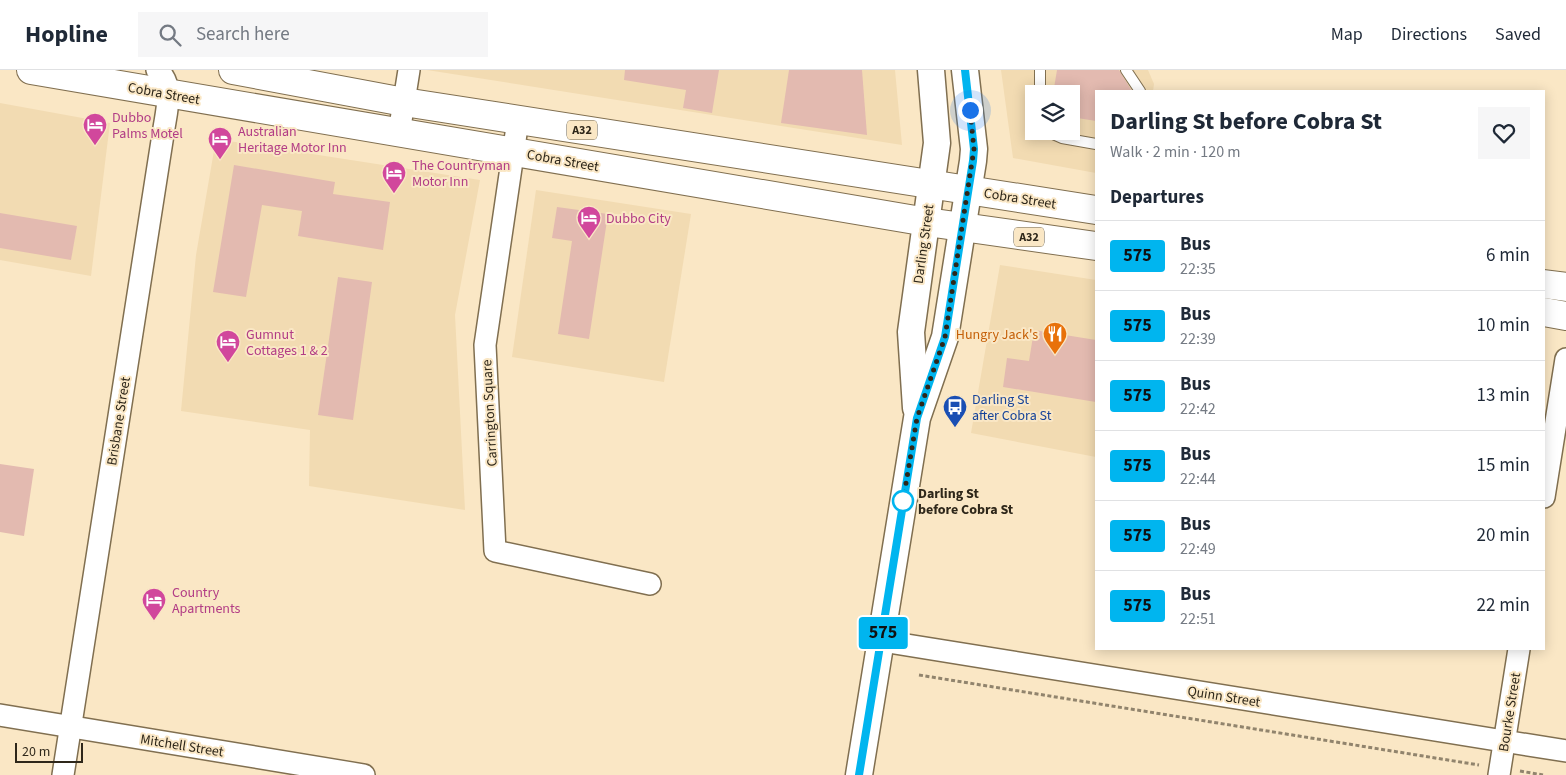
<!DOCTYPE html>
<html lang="en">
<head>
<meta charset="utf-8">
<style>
	:root { --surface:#fff; --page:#f6f6f7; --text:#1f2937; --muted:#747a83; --line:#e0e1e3 }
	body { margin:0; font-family:"Source Sans 3",sans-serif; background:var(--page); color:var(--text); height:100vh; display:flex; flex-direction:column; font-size:19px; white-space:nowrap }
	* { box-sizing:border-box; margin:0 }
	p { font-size:16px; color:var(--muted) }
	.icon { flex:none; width:28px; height:28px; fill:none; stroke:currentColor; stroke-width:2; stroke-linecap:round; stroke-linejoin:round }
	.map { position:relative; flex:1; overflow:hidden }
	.drawer { position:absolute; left:1095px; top:20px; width:450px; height:560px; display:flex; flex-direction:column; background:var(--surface); border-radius:0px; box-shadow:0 2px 12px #0003 }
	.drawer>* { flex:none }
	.badge { padding:0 10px; border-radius:4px; font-size:18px; line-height:32px }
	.controls { position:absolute; left:1025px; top:15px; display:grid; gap:10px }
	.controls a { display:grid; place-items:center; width:55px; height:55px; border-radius:0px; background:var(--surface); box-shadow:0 2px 12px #0003; font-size:25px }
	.scale { position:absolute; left:15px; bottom:12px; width:68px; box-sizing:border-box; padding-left:5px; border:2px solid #2e271a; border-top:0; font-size:14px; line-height:18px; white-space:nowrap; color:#2e271a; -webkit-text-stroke:4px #fae7c5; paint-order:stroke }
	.you { position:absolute; width:25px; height:25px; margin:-12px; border:4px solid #fff; border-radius:50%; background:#1a73e8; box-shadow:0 0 0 8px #1a73e833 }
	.map>.badge { position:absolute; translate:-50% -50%; box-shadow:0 0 0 2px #fff }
	h2 { padding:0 15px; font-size:19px; line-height:45px }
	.round { display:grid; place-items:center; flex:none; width:52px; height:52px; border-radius:0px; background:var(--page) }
	.headline { display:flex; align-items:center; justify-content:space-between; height:85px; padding:0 15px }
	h1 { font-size:24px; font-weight:700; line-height:38px }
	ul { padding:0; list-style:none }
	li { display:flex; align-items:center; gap:15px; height:70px; padding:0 15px; border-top:1px solid var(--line) }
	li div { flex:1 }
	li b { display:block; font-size:19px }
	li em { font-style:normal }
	li .badge { min-width:55px; font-weight:700; text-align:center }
	header { display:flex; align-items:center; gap:30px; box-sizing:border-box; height:70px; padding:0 25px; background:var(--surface); border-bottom:1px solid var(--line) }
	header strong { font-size:24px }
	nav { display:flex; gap:28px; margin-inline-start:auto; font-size:18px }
	.search { width:350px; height:45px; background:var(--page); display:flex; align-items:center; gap:12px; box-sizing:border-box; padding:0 18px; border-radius:0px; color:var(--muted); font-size:19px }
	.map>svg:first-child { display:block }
	.built { fill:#f2dbb2; fill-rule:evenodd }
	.building { fill:#e3bab0 }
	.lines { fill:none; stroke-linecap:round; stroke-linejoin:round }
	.service-casing { stroke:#806f50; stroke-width:12 }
	.minor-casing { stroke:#806f50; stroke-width:24 }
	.tertiary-casing { stroke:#806f50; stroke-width:29 }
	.trunk-casing { stroke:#806f50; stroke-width:30 }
	.path { stroke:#91846d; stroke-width:3; stroke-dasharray:4 2.5; stroke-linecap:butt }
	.service { stroke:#fff; stroke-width:10 }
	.minor { stroke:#fff; stroke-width:21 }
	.tertiary { stroke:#fff; stroke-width:26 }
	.trunk { stroke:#fff; stroke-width:28 }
	.line-casing { stroke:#fff; stroke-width:11 }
	.line { stroke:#00b5ef; stroke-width:8 }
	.walk { stroke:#2e271a; stroke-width:5; stroke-dasharray:0 9 }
	.stop-dot { fill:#fff; stroke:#00b5ef; stroke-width:2.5 }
	.labels { text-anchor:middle; stroke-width:4; stroke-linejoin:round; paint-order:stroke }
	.shield { fill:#fae7c5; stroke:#6b614d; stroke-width:1 }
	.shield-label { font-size:12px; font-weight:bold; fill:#2e271a }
	.street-label { font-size:14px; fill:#2e271a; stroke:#fae7c5 }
	.hotel-label { font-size:14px; fill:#b23c85; stroke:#fae7c5; text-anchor:start }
	.food-label { font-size:14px; fill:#c56008; stroke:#fae7c5; text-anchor:end }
	.transit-label { font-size:14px; fill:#164399; stroke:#fae7c5; text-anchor:start }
	.stop-label { font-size:14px; font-weight:bold; fill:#2e271a; stroke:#fae7c5; text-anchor:start }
</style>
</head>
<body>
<header>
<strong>Hopline</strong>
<div class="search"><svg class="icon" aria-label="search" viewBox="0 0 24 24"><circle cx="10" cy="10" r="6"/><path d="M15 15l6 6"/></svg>Search here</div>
<nav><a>Map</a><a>Directions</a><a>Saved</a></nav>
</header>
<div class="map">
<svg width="1566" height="705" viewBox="0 0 1566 705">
	<rect width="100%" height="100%" fill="#fae7c5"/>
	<g class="built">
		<path d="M427 0H895L902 75Z"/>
		<path d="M1001 0H1148L1154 14 1153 21H1096V103L1013 88ZM1034 24H1071V61H1034Z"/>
		<path d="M0 33 110 53 91 206 0 190Z"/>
		<path d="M216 69 480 110 455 245 465 440 309 416 310 360 181 341 196 185Z"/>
		<path d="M536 120 691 144 664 312 512 287Z"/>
		<path d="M1000 195 1096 210V387L971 363Z"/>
	</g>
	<g class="building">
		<path d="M625 0H719L712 43 683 38 686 20 624 10Z"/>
		<path d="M789 0H862L867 65 781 53Z"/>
		<path d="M1057 0H1119L1132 21H1096V51L1071 47V24H1053Z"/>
		<path d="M234 95 335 112 333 124 390 132 383 180 298 166 302 141 262 135 246 227 213 222Z"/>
		<path d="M557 137 608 144 589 269 558 264 572 171 552 168Z"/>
		<path d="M0 143 77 156 71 190 0 178Z"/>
		<path d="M338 207 372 212 353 350 318 345Z"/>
		<path d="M1034 260 1096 270V332L1003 317 1007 288 1029 291Z"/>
		<path d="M0 394 34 399 24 466 0 462Z"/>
	</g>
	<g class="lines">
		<defs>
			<g id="service">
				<path d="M1126 0 1140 21"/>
				<path d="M1040 24V0"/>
				<path d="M1046 61 1062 68 1096 74"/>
			</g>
			<g id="minor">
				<path d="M518 50 485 275 495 481 650 514"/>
				<path d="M399 63 409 0"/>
				<path d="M1544 427 1566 289"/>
				<path d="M882 571 1566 681"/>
				<path d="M0 645 364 705"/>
				<path d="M63 705 164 58C167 39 174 13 157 0"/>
				<path d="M1499 705 1519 579"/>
			</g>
			<g id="tertiary">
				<path d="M916 338 911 262 937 73 931 0"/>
				<path d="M859 705 917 348 945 267 973 91 974 79 965 0"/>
			</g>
			<g id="trunk">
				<path d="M31 0 927 152 1096 176"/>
				<path d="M233 0 404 32 1096 140"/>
				<path d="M1544 214 1566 217"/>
				<path d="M1544 242 1566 246"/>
			</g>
		</defs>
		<use href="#service" class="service-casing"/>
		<use href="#minor" class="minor-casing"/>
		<use href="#tertiary" class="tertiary-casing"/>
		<use href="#trunk" class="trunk-casing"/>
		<g class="path">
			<path d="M919 605 1479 695"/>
			<path d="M1520 701 1543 705"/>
		</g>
		<use href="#service" class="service"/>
		<use href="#minor" class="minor"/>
		<use href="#tertiary" class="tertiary"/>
		<use href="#trunk" class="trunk"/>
	</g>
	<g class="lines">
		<defs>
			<path id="line" d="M859 705 917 348 945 267 973 91 974 79 965 0"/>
		</defs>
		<use href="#line" class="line-casing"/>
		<use href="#line" class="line"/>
		<path class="walk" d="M903 431 917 348 945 267 974 79 970 40"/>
	</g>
	<defs>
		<symbol id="hotel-pin" viewBox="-11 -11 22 30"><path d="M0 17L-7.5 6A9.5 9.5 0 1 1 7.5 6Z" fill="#d1479c" stroke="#fae7c5"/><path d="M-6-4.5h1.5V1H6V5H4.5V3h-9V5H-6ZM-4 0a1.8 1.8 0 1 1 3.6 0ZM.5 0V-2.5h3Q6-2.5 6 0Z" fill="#fff"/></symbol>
		<symbol id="restaurant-pin" viewBox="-11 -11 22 30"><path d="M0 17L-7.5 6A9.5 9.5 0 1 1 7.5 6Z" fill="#e8710a" stroke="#fae7c5"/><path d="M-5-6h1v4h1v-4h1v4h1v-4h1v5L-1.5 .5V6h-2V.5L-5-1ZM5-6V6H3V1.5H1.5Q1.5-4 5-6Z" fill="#fff"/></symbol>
		<symbol id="bus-pin" viewBox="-11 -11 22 30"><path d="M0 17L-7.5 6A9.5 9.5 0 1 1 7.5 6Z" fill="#1a4fb4" stroke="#fae7c5"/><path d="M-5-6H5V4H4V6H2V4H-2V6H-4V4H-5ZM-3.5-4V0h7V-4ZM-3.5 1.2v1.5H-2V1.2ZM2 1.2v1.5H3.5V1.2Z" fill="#fff"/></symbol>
	</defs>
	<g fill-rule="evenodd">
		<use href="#hotel-pin" x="81" y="41" width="28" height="38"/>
		<use href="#hotel-pin" x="206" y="55" width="28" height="38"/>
		<use href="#hotel-pin" x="380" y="89" width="28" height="38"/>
		<use href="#hotel-pin" x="575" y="134" width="28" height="38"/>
		<use href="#restaurant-pin" x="1041" y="250" width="28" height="38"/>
		<use href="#hotel-pin" x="214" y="258" width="28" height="38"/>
		<use href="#bus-pin" x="941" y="323" width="28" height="38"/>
		<use href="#hotel-pin" x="140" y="516" width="28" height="38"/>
	</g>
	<circle class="stop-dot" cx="903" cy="431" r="10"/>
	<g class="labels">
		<g class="shield">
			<rect x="567" y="50.5" width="30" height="19" rx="4"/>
			<rect x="1014" y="157.5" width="30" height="19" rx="4"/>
		</g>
		<g class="shield-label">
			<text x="582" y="64">A32</text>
			<text x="1029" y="171">A32</text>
		</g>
		<g class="street-label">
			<text transform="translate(164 23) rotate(10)" y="5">Cobra Street</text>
			<text transform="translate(563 90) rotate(10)" y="5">Cobra Street</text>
			<text transform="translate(1020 128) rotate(9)" y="5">Cobra Street</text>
			<text transform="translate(923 174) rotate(-82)" y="5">Darling Street</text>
			<text transform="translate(489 343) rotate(-93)" y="5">Carrington Square</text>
			<text transform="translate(118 351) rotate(-81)" y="5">Brisbane Street</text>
			<text transform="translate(1224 626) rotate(9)" y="5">Quinn Street</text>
			<text transform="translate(1509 642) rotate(-81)" y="5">Bourke Street</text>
			<text transform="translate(182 675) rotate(9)" y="5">Mitchell Street</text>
		</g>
		<g class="hotel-label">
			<text x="112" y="52">Dubbo<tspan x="112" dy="16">Palms Motel</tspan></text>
			<text x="238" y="66">Australian<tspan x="238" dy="16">Heritage Motor Inn</tspan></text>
			<text x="412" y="100">The Countryman<tspan x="412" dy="16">Motor Inn</tspan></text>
			<text x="606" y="153">Dubbo City</text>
			<text x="246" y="269">Gumnut<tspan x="246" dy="16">Cottages 1 &amp; 2</tspan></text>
			<text x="172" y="527">Country<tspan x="172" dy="16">Apartments</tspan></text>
		</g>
		<g class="food-label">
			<text x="1038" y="269">Hungry Jack's</text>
		</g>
		<g class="transit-label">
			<text x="972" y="334">Darling St<tspan x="972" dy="16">after Cobra St</tspan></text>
		</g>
		<g class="stop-label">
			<text x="918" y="428">Darling St<tspan x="918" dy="16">before Cobra St</tspan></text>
		</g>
	</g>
</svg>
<div class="controls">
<a><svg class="icon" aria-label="layers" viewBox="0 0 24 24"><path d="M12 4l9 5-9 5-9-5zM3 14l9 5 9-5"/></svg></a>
</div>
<div class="scale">20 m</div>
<div class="you" style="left:970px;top:40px"></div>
<b class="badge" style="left:883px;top:563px;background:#00b5ef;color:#111">575</b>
<section class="drawer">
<div class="headline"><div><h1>Darling St before Cobra St</h1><p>Walk · 2 min · 120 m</p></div><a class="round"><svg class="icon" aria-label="heart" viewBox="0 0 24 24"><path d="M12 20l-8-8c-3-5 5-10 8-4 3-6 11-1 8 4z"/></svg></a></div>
<h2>Departures</h2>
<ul>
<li><span class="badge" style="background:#00b5ef;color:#111">575</span><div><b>Bus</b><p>22:35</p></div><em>6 min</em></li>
<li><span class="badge" style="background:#00b5ef;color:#111">575</span><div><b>Bus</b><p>22:39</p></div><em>10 min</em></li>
<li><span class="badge" style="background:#00b5ef;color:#111">575</span><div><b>Bus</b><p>22:42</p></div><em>13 min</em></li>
<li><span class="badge" style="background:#00b5ef;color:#111">575</span><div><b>Bus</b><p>22:44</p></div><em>15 min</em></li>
<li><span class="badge" style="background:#00b5ef;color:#111">575</span><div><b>Bus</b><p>22:49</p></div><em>20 min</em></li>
<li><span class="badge" style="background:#00b5ef;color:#111">575</span><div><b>Bus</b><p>22:51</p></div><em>22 min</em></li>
</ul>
</section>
</div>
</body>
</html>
